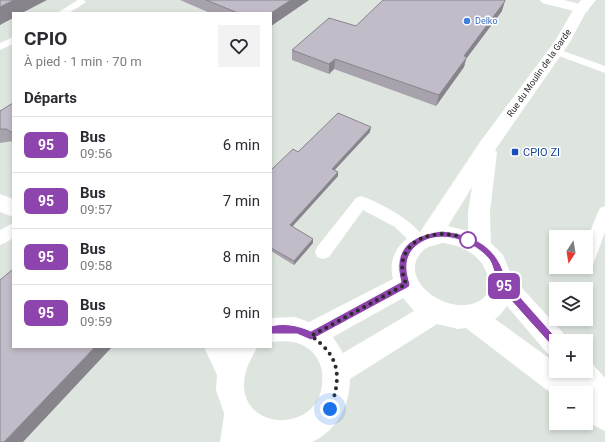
<!DOCTYPE html>
<html lang="fr">
<head>
<meta charset="utf-8">
<style>
	:root { --surface:#fff; --page:#f2f2f3; --text:#2b2b33; --muted:#7c7c81; --line:#e1e1e2 }
	body { margin:0; font-family:Roboto,sans-serif; background:var(--page); color:var(--text); height:100vh; display:flex; flex-direction:column; font-size:15px; white-space:nowrap }
	* { box-sizing:border-box; margin:0 }
	p { font-size:13px; color:var(--muted) }
	.icon { flex:none; width:22px; height:22px; fill:none; stroke:currentColor; stroke-width:2; stroke-linecap:round; stroke-linejoin:round }
	.map { position:relative; flex:1; overflow:hidden }
	.sheet { position:absolute; left:12px; top:12px; width:260px; height:336px; display:flex; flex-direction:column; background:var(--surface); border-radius:0px; box-shadow:0 2px 6px #0003 }
	.sheet>* { flex:none }
	.badge { padding:0 8px; border-radius:6px; font-size:14px; line-height:26px }
	.needle { width:26px; rotate:192deg }
	.controls { position:absolute; left:549px; top:230px; display:grid; gap:8px }
	.controls a { display:grid; place-items:center; width:44px; height:44px; border-radius:0px; background:var(--surface); box-shadow:0 2px 6px #0003; font-size:20px }
	.you { position:absolute; width:20px; height:20px; margin:-10px; border:3px solid #fff; border-radius:50%; background:#1a73e8; box-shadow:0 0 0 6px #1a73e833 }
	.map>.badge { position:absolute; translate:-50% -50%; box-shadow:0 0 0 2px #fff }
	h2 { padding:0 12px; font-size:15px; line-height:36px }
	.round { display:grid; place-items:center; flex:none; width:42px; height:42px; border-radius:0px; background:var(--page) }
	.headline { display:flex; align-items:center; justify-content:space-between; height:68px; padding:0 12px }
	h1 { font-size:19px; font-weight:700; line-height:30px }
	ul { padding:0; list-style:none }
	li { display:flex; align-items:center; gap:12px; height:56px; padding:0 12px; border-top:1px solid var(--line) }
	li div { flex:1 }
	li b { display:block; font-size:15px }
	li em { font-style:normal }
	li .badge { min-width:44px; font-weight:700; text-align:center }
	.map>svg:first-child { display:block }
	.industrial { fill:#dee5df; fill-rule:evenodd }
	.lines { fill:none; stroke-linecap:round; stroke-linejoin:round }
	.service { fill:#fff; fill-rule:evenodd }
	.minor { fill:#fff; fill-rule:evenodd }
	.tertiary { fill:#fff; fill-rule:evenodd }
	.secondary { fill:#fff; fill-rule:evenodd }
	.wall { fill:#a7a2ac }
	.shaded-wall { fill:#88848c }
	.building { fill:#c2bcc8; stroke:#88848c }
	.line { fill:#8e44ad; stroke:#fff }
	.walk { stroke:#2b2b2b; stroke-width:4; stroke-dasharray:0 7.2 }
	.shop-dot { fill:#3f7fe0; stroke:#fff; stroke-width:1.5 }
	.transit-dot { fill:#1a4fb4; stroke:#fff; stroke-width:1.5 }
	.stop-dot { fill:#fff; stroke:#8e44ad; stroke-width:2 }
	.labels { text-anchor:middle; stroke-width:3; stroke-linejoin:round; paint-order:stroke }
	.far-shop-label { font-size:9px; fill:#366cbe; stroke:#fff; text-anchor:start }
	.far-street-label { font-size:9px; fill:#2b2b2b; stroke:#fff }
	.transit-label { font-size:11px; fill:#164399; stroke:#fff; text-anchor:start }
</style>
</head>
<body>
<div class="map">
<svg width="605" height="442" viewBox="0 0 605 442">
	<rect width="100%" height="100%" fill="#e4deec"/>
	<path class="industrial" d="M0 0H605V442H0ZM13 13H271V347H13ZM556 237H586V267H556ZM556 289H586V319H556ZM556 341H586V371H556ZM556 393H586V423H556Z"/>
	<g class="lines">
		<g class="service">
			<path d="M78 0H84L86 2 69 13H57Z"/>
			<path d="M13 37V44L0 50V43Z"/>
			<path d="M555 48 605 66V73L551 53 550 51 551 49Z"/>
			<path d="M361 196C381 203 415 221 425 240L422 244 417 246 412 244 395 227 363 210 329 257 323 259 317 257 315 252 317 247 356 198Z"/>
			<path d="M605 206V232L593 265 587 267 586 242 598 212 600 208Z"/>
			<path d="M13 223V238L5 243 0 245V230Z"/>
		</g>
		<g class="minor">
			<path d="M540 0H564L587 6 589 9 587 12 582 13 542 3Z"/>
			<path d="M0 194 13 199V217L0 212Z"/>
		</g>
		<path class="tertiary" d="M239 400 249 405 254 415 250 442H220L224 415 229 405Z"/>
		<path class="secondary" d="M581 0H596L586 12 570 42 495 150 497 152 490 212 491 243 503 255 512 277 565 335 568 341H556V357L547 353 507 306 499 316 495 319 556 363V371H586V360L590 361 605 378V431L595 426 586 420V393H556V397L466 328 458 329 437 324 350 379C350 405 337 431 312 442H251L241 436 232 427 225 416 216 390 217 375 204 347H257C253 356 247 365 245 375 234 432 319 435 322 384 323 375 322 366 317 358 306 341 289 340 271 342V318L295 317 309 322 393 279C387 258 400 238 420 232L480 142 555 41 573 10ZM472 187 468 212V231L448 226ZM442 243C465 245 490 260 488 286 488 293 485 299 477 302 444 317 393 275 425 249 429 246 437 245 442 243ZM403 298 414 311 343 353 333 337Z"/>
	</g>
	<g class="wall">
		<path d="M180 0H309L271 26V13H210Z"/>
		<path d="M502 11 466 59 464 67 436 106 334 69 329 74 292 60V50L356 26Z"/>
		<path d="M13 103V141L0 143V111Z"/>
		<path d="M370 132 334 170 338 172V176L292 227 313 239V243L294 265 271 251V170L298 152Z"/>
	</g>
	<g class="shaded-wall">
		<path d="M14 0H47L22 13H13V18L0 25V7Z"/>
		<path d="M291 0H309L271 26V13Z"/>
		<path d="M505 1 502 11 466 59 464 67 436 106 439 95 464 56Z"/>
		<path d="M335 59 334 69 329 74V64Z"/>
		<path d="M371 127 370 132 332 173V169Z"/>
		<path d="M338 172V176L290 229V225Z"/>
		<path d="M313 239V243L294 265V261Z"/>
		<path d="M95 347H112L23 442H4Z"/>
	</g>
	<g class="building">
		<path d="M0 0H14L0 7Z"/>
		<path d="M206 0H291L271 13H238Z"/>
		<path d="M383 0H505V1L464 56 467 57 439 95 335 59 329 64 292 50 329 18 356 26Z"/>
		<path d="M13 103V133L6 129H0V111Z"/>
		<path d="M338 113 371 127 332 169 338 172 290 225 313 239 294 261 271 248V170L293 149 298 152Z"/>
		<path d="M13 269V347H95L4 442H0V280Z"/>
	</g>
	<path class="line" d="M442 231C474 234 499 248 506 281L559 341 561 344 559 347 556 348 553 347C535 327 517 308 500 287 494 280 495 268 489 259 472 239 436 228 415 247 404 258 406 271 410 284L409 287 311 340 297 334H268L266 330 268 327C282 322 297 325 311 331L401 282C392 249 411 235 442 231Z"/>
	<g class="lines">
		<path class="walk" d="M330 409C342 377 340 356 311 336L406 284C403 276 401 268 403 260 410 232 448 229 468 240"/>
	</g>
	<circle class="shop-dot" cx="467" cy="21" r="4"/>
	<rect class="transit-dot" x="511" y="148" width="8" height="8" rx="2"/>
	<circle class="stop-dot" cx="468" cy="240" r="8"/>
	<g class="labels">
		<g class="far-shop-label">
			<text x="475" y="24">Delko</text>
		</g>
		<g class="far-street-label">
			<text transform="translate(539 73) rotate(-55)" y="3">Rue du Moulin de la Garde</text>
		</g>
		<g class="transit-label">
			<text x="523" y="156">CPIO ZI</text>
		</g>
	</g>
</svg>
<div class="controls">
<a><svg class="needle" viewBox="-14 -14 28 28"><path d="M0-13l5 13h-10z" fill="#e53935"/><path d="M0 13l5-13h-10z" fill="#7c7c81"/></svg></a>
<a><svg class="icon" aria-label="layers" viewBox="0 0 24 24"><path d="M12 4l9 5-9 5-9-5zM3 14l9 5 9-5"/></svg></a>
<a>+</a>
<a>−</a>
</div>
<div class="you" style="left:330px;top:409px"></div>
<b class="badge" style="left:504px;top:286px;background:#8e44ad;color:#fff">95</b>
<section class="sheet">
<div class="headline"><div><h1>CPIO</h1><p>À pied · 1 min · 70 m</p></div><a class="round"><svg class="icon" aria-label="heart" viewBox="0 0 24 24"><path d="M12 20l-8-8c-3-5 5-10 8-4 3-6 11-1 8 4z"/></svg></a></div>
<h2>Départs</h2>
<ul>
<li><span class="badge" style="background:#8e44ad;color:#fff">95</span><div><b>Bus</b><p>09:56</p></div><em>6 min</em></li>
<li><span class="badge" style="background:#8e44ad;color:#fff">95</span><div><b>Bus</b><p>09:57</p></div><em>7 min</em></li>
<li><span class="badge" style="background:#8e44ad;color:#fff">95</span><div><b>Bus</b><p>09:58</p></div><em>8 min</em></li>
<li><span class="badge" style="background:#8e44ad;color:#fff">95</span><div><b>Bus</b><p>09:59</p></div><em>9 min</em></li>
</ul>
</section>
</div>
</body>
</html>
